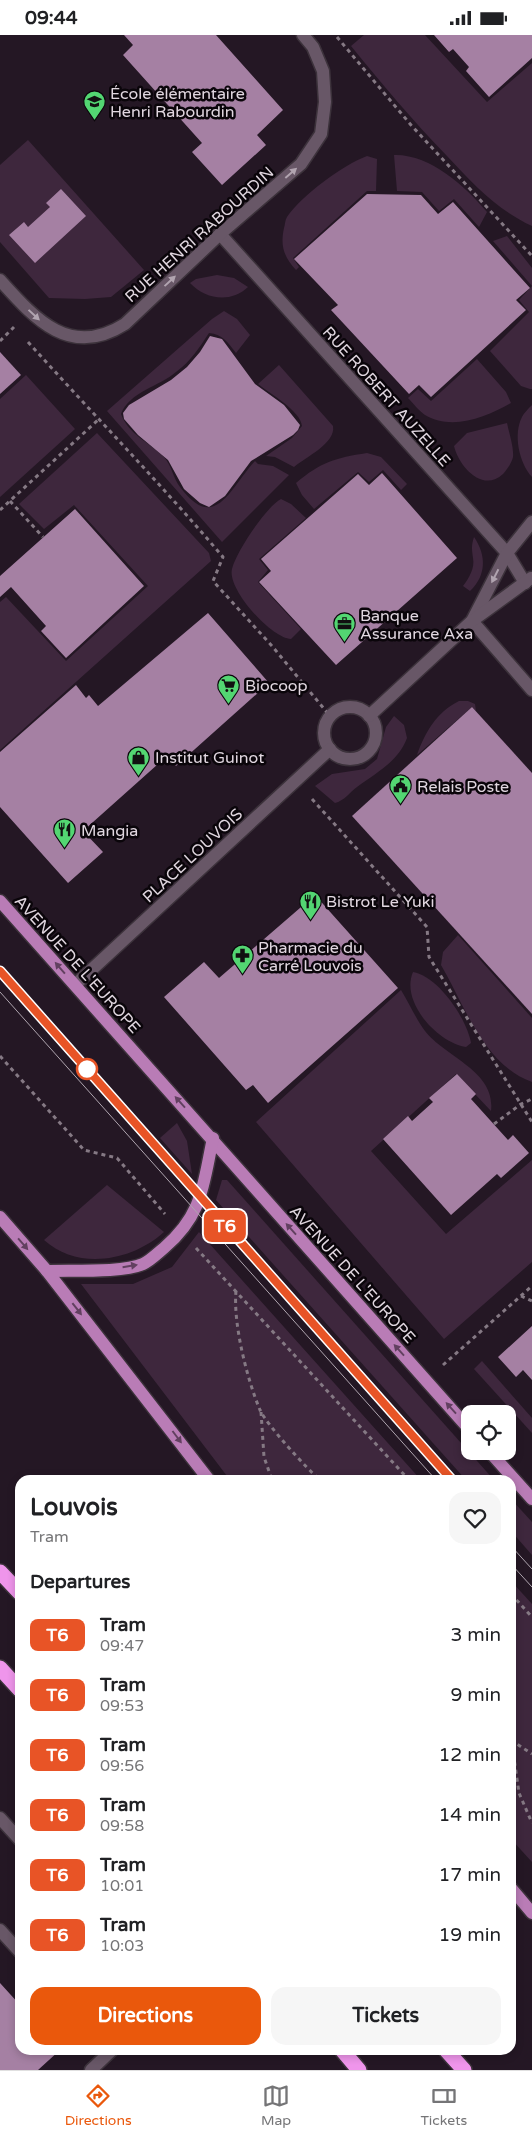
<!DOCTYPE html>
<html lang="en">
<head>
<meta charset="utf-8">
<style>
	:root { --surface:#fff; --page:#f6f6f6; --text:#202124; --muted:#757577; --line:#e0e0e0; --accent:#ea580c }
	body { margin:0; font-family:"Varela Round",sans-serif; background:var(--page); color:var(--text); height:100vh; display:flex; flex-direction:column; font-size:19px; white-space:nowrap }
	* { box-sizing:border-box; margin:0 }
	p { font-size:16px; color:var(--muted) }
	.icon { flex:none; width:28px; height:28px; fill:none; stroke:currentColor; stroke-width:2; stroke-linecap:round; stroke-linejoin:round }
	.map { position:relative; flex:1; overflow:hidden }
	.panel { position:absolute; left:15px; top:1440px; width:501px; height:580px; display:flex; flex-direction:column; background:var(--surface); border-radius:15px; box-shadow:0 2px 8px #0003 }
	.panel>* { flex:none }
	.badge { padding:0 10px; border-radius:8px; font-size:18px; line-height:32px }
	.buttons { position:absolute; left:461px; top:1370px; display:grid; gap:10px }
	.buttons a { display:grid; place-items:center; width:55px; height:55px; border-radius:10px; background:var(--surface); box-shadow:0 2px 8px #0003; font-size:25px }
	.map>.badge { position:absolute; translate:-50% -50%; box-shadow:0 0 0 2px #fff }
	h2 { padding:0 15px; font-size:19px; line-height:45px }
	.round { display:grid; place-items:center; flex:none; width:52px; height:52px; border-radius:15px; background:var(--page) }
	.summary { display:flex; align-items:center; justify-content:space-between; height:85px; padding:0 15px }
	h1 { font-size:24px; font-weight:700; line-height:38px }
	.action { display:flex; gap:10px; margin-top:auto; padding:10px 15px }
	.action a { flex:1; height:58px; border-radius:15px; background:var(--accent); color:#fff; font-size:20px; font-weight:700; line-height:58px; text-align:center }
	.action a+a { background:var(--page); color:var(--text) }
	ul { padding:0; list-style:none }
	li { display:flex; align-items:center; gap:15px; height:60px; padding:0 15px }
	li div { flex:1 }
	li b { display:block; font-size:19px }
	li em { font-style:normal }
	li .badge { min-width:55px; font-weight:700; text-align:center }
	.status { display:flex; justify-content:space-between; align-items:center; height:35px; padding:0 25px; background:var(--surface); direction:ltr }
	.status svg { height:14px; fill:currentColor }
	.dock { display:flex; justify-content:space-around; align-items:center; height:70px; border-top:1px solid var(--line); background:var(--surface); font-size:14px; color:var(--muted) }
	.dock a { display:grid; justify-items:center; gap:2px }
	.dock .active { color:var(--accent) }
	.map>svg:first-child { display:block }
	.green { fill:#3e273d }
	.building { fill:#a580a3 }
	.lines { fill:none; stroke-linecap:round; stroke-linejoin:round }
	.minor-casing { stroke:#3c323b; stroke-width:15 }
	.major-casing { stroke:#3c323b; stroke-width:15 }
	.highway-casing { stroke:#3c323b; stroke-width:18 }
	.path { stroke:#857984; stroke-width:3; stroke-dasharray:4 4; stroke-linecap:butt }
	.minor { stroke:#685767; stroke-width:12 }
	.major { stroke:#b97cb6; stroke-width:12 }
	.highway { stroke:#ef95eb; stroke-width:15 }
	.tram { stroke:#afa5af; stroke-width:1 }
	.oneway { fill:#b1a4b0 }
	.oneway2 { fill:#624060 }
	.line-casing { stroke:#fff; stroke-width:11 }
	.line { stroke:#e85426; stroke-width:8 }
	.stop-dot { fill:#fff; stroke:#e85426; stroke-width:2.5 }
	.labels { text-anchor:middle; stroke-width:5; stroke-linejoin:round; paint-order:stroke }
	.poi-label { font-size:16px; fill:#e1d7e0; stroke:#0a050a; text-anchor:start }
	.street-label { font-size:16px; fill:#e1d7e0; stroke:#0a050a }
</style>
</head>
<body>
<div class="status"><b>09:44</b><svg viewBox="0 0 49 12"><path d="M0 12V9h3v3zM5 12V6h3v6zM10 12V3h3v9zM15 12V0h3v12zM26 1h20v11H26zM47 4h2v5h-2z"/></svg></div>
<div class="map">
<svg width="532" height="2035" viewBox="0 0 532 2035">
	<rect width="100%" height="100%" fill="#241724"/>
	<g class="green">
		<path d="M364 0H425L487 67 532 28V191C496 174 474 150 447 121 413 86 382 49 351 11Z"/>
		<path d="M28 105 144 235 111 262 85 264 49 263 0 207V130Z"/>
		<path d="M394 120C430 119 465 151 487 177L479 192 454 164 439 176 422 157 397 156Z"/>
		<path d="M367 121 377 124 376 156H367L293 223 299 232 296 235C284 222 280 211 284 193 285 190 285 185 287 182 302 160 343 130 367 121Z"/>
		<path d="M507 201 532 233V354H530L521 351 490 316 529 277 519 265 532 251 493 206Z"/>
		<path d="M217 240 234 243 248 252C231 268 206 265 190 248L196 244Z"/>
		<path d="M224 276 237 284 250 300 236 318C228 308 223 299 209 298 199 313 191 326 176 337 160 351 129 357 121 379 129 400 149 407 164 422 172 431 173 443 180 452 215 499 230 453 255 426L258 429 273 431 289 440 222 507 107 376 212 284Z"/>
		<path d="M477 324 506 357 511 368C487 382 452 396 425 380 419 376 413 368 408 363L418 354 431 366Z"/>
		<path d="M279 330 333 391C336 408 306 422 294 432L275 422 266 421 292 403 302 391C301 376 269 358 258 349Z"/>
		<path d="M26 340 75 394 0 462V364Z"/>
		<path d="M532 370V442C519 428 513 399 522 382 524 378 529 373 532 370Z"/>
		<path d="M507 388C509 398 514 412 513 422 512 427 507 435 503 439 483 458 459 432 454 411L467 398Z"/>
		<path d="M97 398 209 518 211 526 0 715V567L6 562 66 626 148 551 74 470 44 494 19 469Z"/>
		<path d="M367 418 381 422 407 449 401 455 383 435 369 447 358 437 314 474 302 460 296 448C321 427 335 423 367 418Z"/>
		<path d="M281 464 291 469 306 483 259 524 268 535 258 547 301 594 291 604C271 603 227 554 232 534 236 517 266 472 281 464Z"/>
		<path d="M474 502C487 521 486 541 470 556L463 551C469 543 475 533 473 523 472 515 471 511 474 502Z"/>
		<path d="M459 666H468L475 669 476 676 472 672 417 720C425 697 437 677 459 666Z"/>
		<path d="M394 681 404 690 407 703C398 727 377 737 357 752 350 757 344 766 335 768L315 751 332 739 365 734 377 724 386 692Z"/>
		<path d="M458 900 532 983V1047C484 1030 465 971 441 930L443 917Z"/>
		<path d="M413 937C438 941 467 984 471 1008L466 1012C438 1008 400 967 413 937Z"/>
		<path d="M401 955C409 968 416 984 425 996 445 1022 496 1036 491 1076L456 1039 371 1116 446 1199 532 1125V1227L444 1304 256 1087Z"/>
		<path d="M177 1088 187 1106 192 1139 160 1103Z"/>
		<path d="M222 1145H227L494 1445H466L216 1165Z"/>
		<path d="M107 1150 164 1197C132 1226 78 1236 44 1205Z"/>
		<path d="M199 1197 421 1445H230L81 1249H133L172 1232Z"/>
		<path d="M482 1326 532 1383V1398L474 1334Z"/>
		<path d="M511 1464 532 1487V1520L511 1496Z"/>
		<path d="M511 1546 532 1569V1827L511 1804Z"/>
	</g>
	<g class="building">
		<path d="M124 0H216L283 75 257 100 266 110 222 150 192 117 202 108 123 20 133 10Z"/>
		<path d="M434 0H532V23L489 62 466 36 469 32 453 14 449 17Z"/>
		<path d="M61 154 86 181 35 228 9 200 24 187 28 192 50 172 46 168Z"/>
		<path d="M367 159 421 160 438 179 453 167 530 253 516 265 526 275 431 362 419 350 409 359 331 275 338 270 294 224Z"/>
		<path d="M210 301 222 304 255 349 284 370 300 390 298 395 293 400 251 426 225 461 209 472 200 468 184 454 168 425 138 400 124 384 123 378 129 370 171 345 187 332 200 317Z"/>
		<path d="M0 317 21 340 0 359Z"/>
		<path d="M382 438 457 523 336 630 259 547 271 536 261 524 358 439 369 450Z"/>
		<path d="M75 474 144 551 66 623 41 596 46 591 11 552 0 562V541Z"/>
		<path d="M208 578 269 648 176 731 167 721 83 796 103 817 68 848 0 772V717L76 650 86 663 89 660 98 671Z"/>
		<path d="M472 672 532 738V979L352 781Z"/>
		<path d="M315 860 398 953 268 1068 253 1050 246 1055 164 962 204 927 219 943Z"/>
		<path d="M457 1039 476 1059 471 1064 508 1105 513 1100 529 1118 501 1143 497 1139 451 1180 383 1104 408 1081 412 1086 433 1067 429 1063Z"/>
		<path d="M532 1291V1345L523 1335 516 1342 498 1322Z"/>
		<path d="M0 1948 20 1970V2015H60L38 2035H0Z"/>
	</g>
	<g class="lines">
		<defs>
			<g id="minor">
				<path d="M220 199 507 518 525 548"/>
				<path d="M0 245C35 284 70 324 125 289L220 199 301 129 321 99 325 67 323 36 313 12 303 0"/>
				<path d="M473 584 507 518 532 487"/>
				<path d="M472 586 532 655"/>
				<circle cx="350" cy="698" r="26"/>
				<path d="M369 681 472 586 531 543"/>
				<path d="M75 950 330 714"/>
				<path d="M0 1783 20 1805"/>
				<path d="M0 1895 20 1917"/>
				<path d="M91 2035 112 2015"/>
			</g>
			<g id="major">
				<path d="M0 866 470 1395"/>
				<path d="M0 1182 47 1236 209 1445"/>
				<path d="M47 1236C70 1235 123 1238 143 1229 150 1226 158 1218 164 1213 203 1180 203 1150 213 1103"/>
				<path d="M489 1416 532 1464"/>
				<path d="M511 1853 532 1878"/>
			</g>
			<g id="highway">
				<path d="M0 1537 20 1558"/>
				<path d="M0 1633 20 1655"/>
				<path d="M342 2015 359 2035"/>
				<path d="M446 2015 464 2035"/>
			</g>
		</defs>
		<use href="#minor" class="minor-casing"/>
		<use href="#major" class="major-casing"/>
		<use href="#highway" class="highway-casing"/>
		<g class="path">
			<path d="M337 2 411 90 532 221"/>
			<path d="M0 306 14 292"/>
			<path d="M28 307C93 379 160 448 223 522L213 546 272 611 330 681"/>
			<path d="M10 466 43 502"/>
			<path d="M0 475 98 385"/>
			<path d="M312 764 427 892 429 922 532 1087"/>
			<path d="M0 1021 84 1115 117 1123 165 1179"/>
			<path d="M494 1089 521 1069 532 1064"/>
			<path d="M196 1213 409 1445"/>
			<path d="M236 1256C233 1289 247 1344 260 1375 267 1390 307 1434 320 1445"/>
			<path d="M521 1261 532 1266"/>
			<path d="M443 1330 532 1251"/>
			<path d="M261 1377 264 1422 272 1445"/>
			<path d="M511 1559 532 1582"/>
			<path d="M511 1671 514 1723 519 1758 532 1788"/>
			<path d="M511 1705 532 1719"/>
		</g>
		<use href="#minor" class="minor"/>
		<use href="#major" class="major"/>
		<use href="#highway" class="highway"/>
		<g class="tram">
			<path d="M0 936 452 1445"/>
			<path d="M0 957 436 1445"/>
			<path d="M511 1511 532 1534"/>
			<path d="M511 1529 532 1552"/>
		</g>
	</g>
	<defs><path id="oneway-solid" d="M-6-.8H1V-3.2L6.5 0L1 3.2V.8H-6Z" transform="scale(1.25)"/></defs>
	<g class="oneway">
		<use href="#oneway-solid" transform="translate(291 138) rotate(-41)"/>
		<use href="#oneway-solid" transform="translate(170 246) rotate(-43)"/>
		<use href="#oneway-solid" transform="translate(34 280) rotate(43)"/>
		<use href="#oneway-solid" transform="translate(495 541) rotate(117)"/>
	</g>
	<g class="oneway2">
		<use href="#oneway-solid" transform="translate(60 933) rotate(-131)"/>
		<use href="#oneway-solid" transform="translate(180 1067) rotate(-132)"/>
		<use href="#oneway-solid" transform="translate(291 1194) rotate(-132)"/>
		<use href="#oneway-solid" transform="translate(23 1209) rotate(49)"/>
		<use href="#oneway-solid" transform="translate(130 1231) rotate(-9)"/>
		<use href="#oneway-solid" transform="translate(77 1274) rotate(52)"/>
		<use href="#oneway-solid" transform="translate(399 1315) rotate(-132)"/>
		<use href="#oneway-solid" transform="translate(451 1373) rotate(-132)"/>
		<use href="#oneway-solid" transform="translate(177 1402) rotate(53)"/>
	</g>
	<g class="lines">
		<defs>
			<path id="line" d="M0 936 452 1445"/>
		</defs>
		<use href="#line" class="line-casing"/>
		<use href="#line" class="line"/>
	</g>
	<defs>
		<symbol id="school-pin" viewBox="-11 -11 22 30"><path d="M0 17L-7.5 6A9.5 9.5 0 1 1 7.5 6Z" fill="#53d672" stroke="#0a050a"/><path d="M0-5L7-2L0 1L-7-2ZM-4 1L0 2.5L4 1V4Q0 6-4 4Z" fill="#111"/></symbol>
		<symbol id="office-pin" viewBox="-11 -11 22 30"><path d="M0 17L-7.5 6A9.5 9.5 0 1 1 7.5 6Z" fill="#53d672" stroke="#0a050a"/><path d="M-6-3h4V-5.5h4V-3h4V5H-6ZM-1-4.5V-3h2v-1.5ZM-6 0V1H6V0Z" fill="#111"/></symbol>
		<symbol id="supermarket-pin" viewBox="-11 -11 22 30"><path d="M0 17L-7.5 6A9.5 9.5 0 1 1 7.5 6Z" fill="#53d672" stroke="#0a050a"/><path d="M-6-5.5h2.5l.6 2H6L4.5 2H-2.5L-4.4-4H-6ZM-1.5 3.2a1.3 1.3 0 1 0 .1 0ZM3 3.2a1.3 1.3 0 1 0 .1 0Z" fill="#111"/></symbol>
		<symbol id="shop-pin" viewBox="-11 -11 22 30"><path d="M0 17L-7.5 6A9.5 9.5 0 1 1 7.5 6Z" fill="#53d672" stroke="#0a050a"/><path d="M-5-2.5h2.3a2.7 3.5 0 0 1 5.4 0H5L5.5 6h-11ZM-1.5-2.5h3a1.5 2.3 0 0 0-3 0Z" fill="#111"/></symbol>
		<symbol id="civic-pin" viewBox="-11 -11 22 30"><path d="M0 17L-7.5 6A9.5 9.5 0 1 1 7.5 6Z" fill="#53d672" stroke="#0a050a"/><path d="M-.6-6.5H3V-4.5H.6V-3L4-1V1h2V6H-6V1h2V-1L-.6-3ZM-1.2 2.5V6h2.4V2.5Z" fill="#111"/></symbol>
		<symbol id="restaurant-pin" viewBox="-11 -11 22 30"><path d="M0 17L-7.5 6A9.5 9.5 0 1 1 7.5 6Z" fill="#53d672" stroke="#0a050a"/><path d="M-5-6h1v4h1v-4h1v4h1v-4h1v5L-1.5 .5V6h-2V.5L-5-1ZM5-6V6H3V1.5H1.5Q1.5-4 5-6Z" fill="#111"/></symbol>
		<symbol id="pharmacy-pin" viewBox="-11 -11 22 30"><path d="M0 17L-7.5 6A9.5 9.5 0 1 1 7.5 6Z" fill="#53d672" stroke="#0a050a"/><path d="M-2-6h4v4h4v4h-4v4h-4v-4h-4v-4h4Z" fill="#111"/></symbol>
	</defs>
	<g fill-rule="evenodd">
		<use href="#school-pin" x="82" y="54" width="25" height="34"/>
		<use href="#office-pin" x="332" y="576" width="25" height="34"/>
		<use href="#supermarket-pin" x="216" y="638" width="25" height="34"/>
		<use href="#shop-pin" x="126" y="710" width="25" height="34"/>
		<use href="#civic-pin" x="388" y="738" width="25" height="34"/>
		<use href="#restaurant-pin" x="52" y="782" width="25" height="34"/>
		<use href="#restaurant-pin" x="298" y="854" width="25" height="34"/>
		<use href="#pharmacy-pin" x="230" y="908" width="25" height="34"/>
	</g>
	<circle class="stop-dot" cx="87" cy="1034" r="10"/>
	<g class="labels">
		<g class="poi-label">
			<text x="110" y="64">École élémentaire<tspan x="110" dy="18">Henri Rabourdin</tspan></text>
			<text x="360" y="586">Banque<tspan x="360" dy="18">Assurance Axa</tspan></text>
			<text x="245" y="656">Biocoop</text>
			<text x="155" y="728">Institut Guinot</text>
			<text x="417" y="757">Relais Poste</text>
			<text x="81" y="801">Mangia</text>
			<text x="326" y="872">Bistrot Le Yuki</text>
			<text x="258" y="918">Pharmacie du<tspan x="258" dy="18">Carré Louvois</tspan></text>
		</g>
		<g class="street-label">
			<text transform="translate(199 199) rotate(-42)" y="6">RUE HENRI RABOURDIN</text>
			<text transform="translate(387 361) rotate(48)" y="6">RUE ROBERT AUZELLE</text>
			<text transform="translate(192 820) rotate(-43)" y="6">PLACE LOUVOIS</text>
			<text transform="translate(78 929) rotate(48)" y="6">AVENUE DE L'EUROPE</text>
			<text transform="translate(353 1239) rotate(48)" y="6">AVENUE DE L'EUROPE</text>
		</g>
	</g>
</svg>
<div class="buttons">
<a><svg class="icon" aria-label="locate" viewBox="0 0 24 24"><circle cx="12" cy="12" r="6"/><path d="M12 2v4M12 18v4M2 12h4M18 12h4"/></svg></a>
</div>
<b class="badge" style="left:225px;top:1191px;background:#e85426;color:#fff">T6</b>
<section class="panel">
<div class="summary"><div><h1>Louvois</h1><p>Tram</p></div><a class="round"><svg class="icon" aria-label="heart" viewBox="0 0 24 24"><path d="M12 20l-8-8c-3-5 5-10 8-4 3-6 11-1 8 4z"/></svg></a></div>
<h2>Departures</h2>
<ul>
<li><span class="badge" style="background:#e85426;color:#fff">T6</span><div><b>Tram</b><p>09:47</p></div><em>3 min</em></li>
<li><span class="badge" style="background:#e85426;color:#fff">T6</span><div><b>Tram</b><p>09:53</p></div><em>9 min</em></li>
<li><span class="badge" style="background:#e85426;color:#fff">T6</span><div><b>Tram</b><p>09:56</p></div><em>12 min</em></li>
<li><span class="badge" style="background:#e85426;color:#fff">T6</span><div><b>Tram</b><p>09:58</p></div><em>14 min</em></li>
<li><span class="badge" style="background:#e85426;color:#fff">T6</span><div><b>Tram</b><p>10:01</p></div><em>17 min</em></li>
<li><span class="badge" style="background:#e85426;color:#fff">T6</span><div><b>Tram</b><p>10:03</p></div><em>19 min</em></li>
</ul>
<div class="action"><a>Directions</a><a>Tickets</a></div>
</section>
</div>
<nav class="dock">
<a class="active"><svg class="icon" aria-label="directions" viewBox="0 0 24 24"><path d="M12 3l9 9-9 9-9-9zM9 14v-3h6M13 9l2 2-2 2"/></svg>Directions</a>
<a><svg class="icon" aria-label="map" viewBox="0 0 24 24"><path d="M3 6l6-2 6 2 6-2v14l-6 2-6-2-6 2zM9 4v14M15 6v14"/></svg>Map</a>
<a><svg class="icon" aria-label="tickets" viewBox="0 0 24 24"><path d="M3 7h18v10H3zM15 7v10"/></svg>Tickets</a>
</nav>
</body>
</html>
